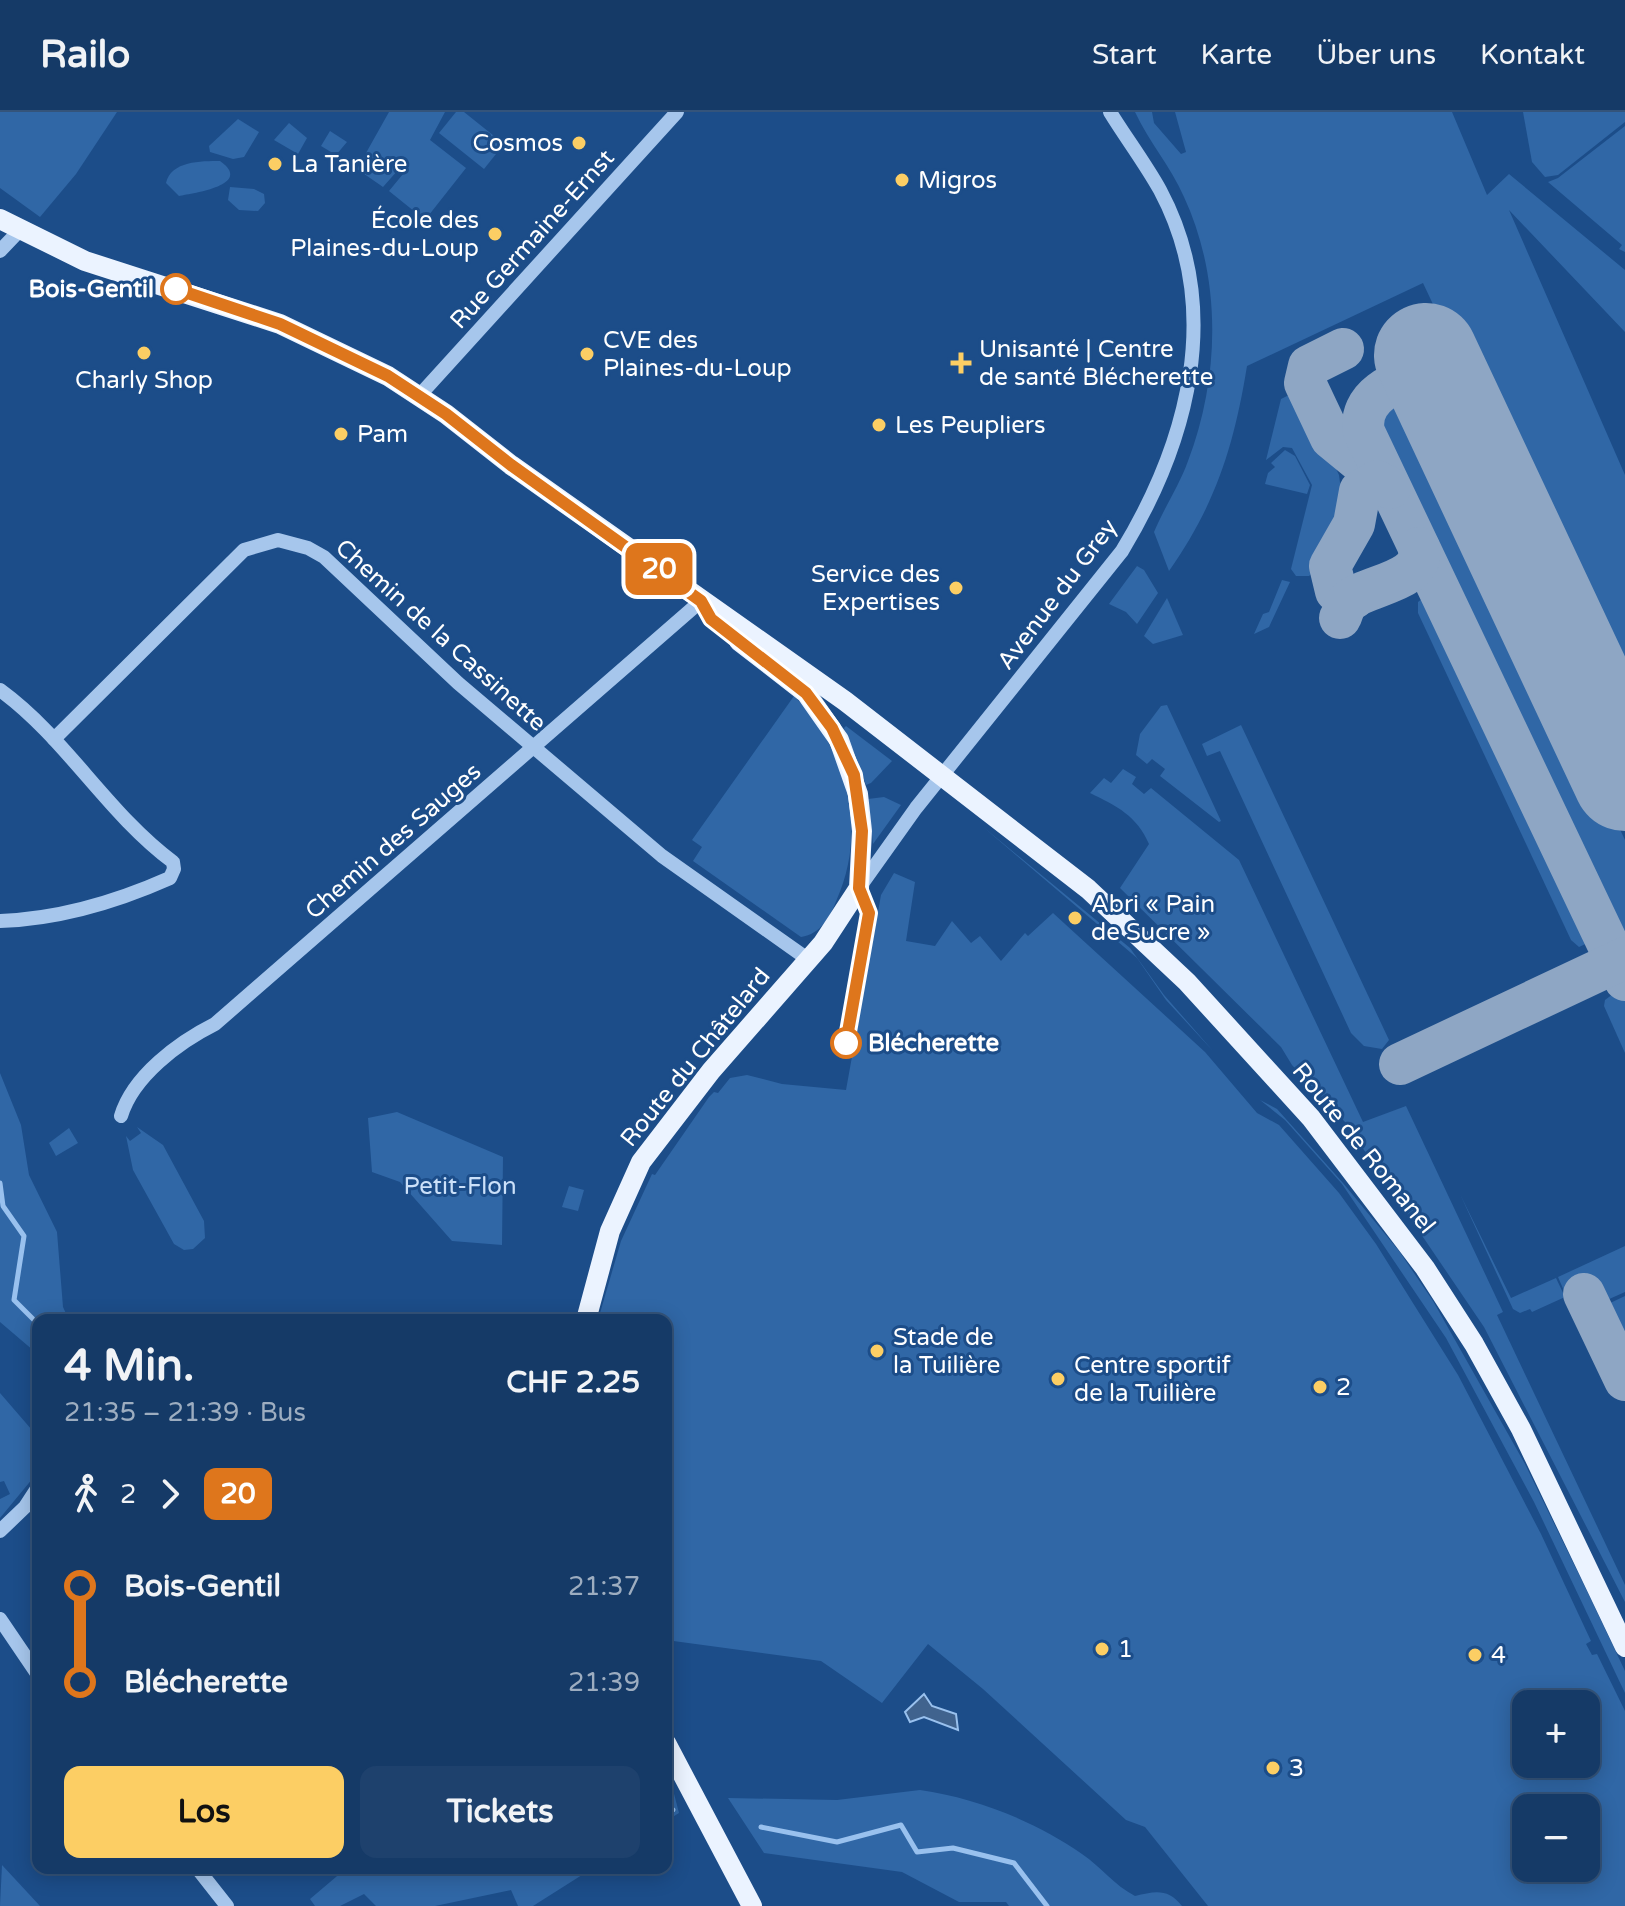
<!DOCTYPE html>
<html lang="de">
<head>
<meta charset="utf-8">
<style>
	:root { --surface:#153a67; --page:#1e416d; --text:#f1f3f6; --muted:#9dadc0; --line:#34547b; --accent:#fcce64 }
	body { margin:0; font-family:"Varela Round",sans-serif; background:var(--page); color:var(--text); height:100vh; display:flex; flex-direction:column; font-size:30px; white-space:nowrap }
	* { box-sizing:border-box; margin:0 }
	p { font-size:26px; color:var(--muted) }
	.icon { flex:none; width:44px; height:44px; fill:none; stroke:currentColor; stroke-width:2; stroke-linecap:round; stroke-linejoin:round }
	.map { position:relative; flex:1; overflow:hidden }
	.details { position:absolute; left:32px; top:1202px; width:640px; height:560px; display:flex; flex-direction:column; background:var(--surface); border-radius:16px; box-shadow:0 4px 20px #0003,0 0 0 2px var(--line) }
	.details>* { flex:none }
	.badge { padding:0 16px; border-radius:12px; font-size:28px; line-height:52px }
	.fabs { position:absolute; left:1512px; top:1578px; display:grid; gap:16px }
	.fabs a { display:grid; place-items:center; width:88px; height:88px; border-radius:16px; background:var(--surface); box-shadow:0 4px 20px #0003,0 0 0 2px var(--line); font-size:40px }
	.map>.badge { position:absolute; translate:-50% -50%; box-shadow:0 0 0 4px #fff }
	.legs { display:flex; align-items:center; gap:12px; height:88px; padding:0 32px; font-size:26px }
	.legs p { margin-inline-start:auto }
	.head { display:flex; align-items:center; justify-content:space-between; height:136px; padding:0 32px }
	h1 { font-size:44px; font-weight:700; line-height:60px }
	.action { display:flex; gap:16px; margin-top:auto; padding:16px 32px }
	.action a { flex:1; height:92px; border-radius:16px; background:var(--accent); color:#111; font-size:32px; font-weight:700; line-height:92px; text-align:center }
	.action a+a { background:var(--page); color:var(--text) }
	ul { padding:0 32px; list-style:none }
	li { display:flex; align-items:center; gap:28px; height:96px; font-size:30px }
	li i { display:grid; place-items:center; width:12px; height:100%; margin:0 10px; background:currentColor }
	li i::after { content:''; width:20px; height:20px; margin:-10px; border:6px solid; border-radius:50%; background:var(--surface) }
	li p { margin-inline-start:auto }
	li:first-child i { background:linear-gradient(#0000 50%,currentColor 0) }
	li:last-child i { background:linear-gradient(currentColor 50%,#0000 0) }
	header { display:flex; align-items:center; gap:48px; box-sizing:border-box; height:112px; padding:0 40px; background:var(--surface); border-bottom:2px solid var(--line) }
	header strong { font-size:38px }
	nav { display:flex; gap:44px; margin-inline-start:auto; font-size:28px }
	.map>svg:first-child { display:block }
	.green { fill:#3067a6; fill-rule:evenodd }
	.water { fill:#40638e; stroke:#99c1ee; stroke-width:2 }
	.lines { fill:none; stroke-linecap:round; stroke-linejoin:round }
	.stream { stroke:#99c1ee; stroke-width:5 }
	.taxiway { stroke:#8ea6c4; stroke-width:42 }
	.runway { stroke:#8ea6c4; stroke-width:104 }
	.minor { stroke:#a6c6ec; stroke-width:14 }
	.major { stroke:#ebf3ff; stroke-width:20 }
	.line-1-casing { stroke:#fff; stroke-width:18 }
	.line-1 { stroke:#de761c; stroke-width:12 }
	.poi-dot { fill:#fcce64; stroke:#1c4d89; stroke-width:3 }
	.stop-1-dot { fill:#fff; stroke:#de761c; stroke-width:4 }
	.labels { text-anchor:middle; stroke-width:6; stroke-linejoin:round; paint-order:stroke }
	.poi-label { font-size:24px; fill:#fff; stroke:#1c4d89; text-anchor:start }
	.street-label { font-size:24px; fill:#fff; stroke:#1c4d89 }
	.stop-label { font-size:24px; font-weight:bold; fill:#fff; stroke:#1c4d89; text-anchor:end }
	.park-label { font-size:24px; fill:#cbe0f9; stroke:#1c4d89 }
</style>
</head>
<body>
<header>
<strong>Railo</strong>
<nav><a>Start</a><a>Karte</a><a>Über uns</a><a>Kontakt</a></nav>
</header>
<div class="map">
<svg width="1625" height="1794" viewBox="0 0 1625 1794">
	<rect width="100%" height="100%" fill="#1c4d89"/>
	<g class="green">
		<path d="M0 0H117L76 62 40 105 0 76Z"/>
		<path d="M389 0H445L430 28 466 56 425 108 389 79 403 62 398 58 383 75 357 57Z"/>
		<path d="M456 0H464L504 32 484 57 439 21Z"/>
		<path d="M1135 0H1152L1154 11 1181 42 1186 40 1175 0H1452L1487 83 1509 62 1625 158V220L1509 98 1625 363V601L1423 171 1247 254C1234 334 1216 392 1169 459L1154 420C1164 396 1179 374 1188 349 1220 265 1222 167 1184 85 1171 55 1149 30 1135 0Z"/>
		<path d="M1523 0H1625V10L1558 63 1545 65 1532 50Z"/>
		<path d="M238 7 259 20 244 45 233 47 210 40 209 34Z"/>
		<path d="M289 11 307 26 298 42 274 28Z"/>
		<path d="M1625 14V140L1619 137 1622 133 1548 70 1558 66Z"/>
		<path d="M330 19 347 30 336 43 321 34Z"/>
		<path d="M220 49C254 73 194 81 179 84L166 71C171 49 201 49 220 49Z"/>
		<path d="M230 75 254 77 264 82 265 91 258 99 239 98 228 88Z"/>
		<path d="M1299 278 1339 363 1345 409 1314 459 1309 464H1296L1291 457 1312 373 1292 336 1283 335 1266 348 1281 287Z"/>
		<path d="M1405 286 1423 300 1625 728V827L1610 814 1377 321 1378 298 1390 288Z"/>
		<path d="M1285 338 1295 344 1310 373 1307 382 1265 372 1268 361 1275 355 1271 351Z"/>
		<path d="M1381 393 1385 395 1402 432V443L1380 398Z"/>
		<path d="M1137 454 1144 458 1158 481 1137 512 1126 500 1109 492Z"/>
		<path d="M1282 468 1290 470 1269 515 1254 522 1263 502 1269 500Z"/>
		<path d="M1167 486 1183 523 1153 532 1144 524Z"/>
		<path d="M1423 486H1434L1438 491 1592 819V829L1579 835 1571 828 1418 501V490Z"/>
		<path d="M794 584C847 638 868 716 837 787 830 805 821 822 801 825L693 749 702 735 692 728Z"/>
		<path d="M1167 593 1221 709 1219 710 1160 664 1165 657 1152 647 1147 652 1136 643 1140 622 1161 594Z"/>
		<path d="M1241 613 1389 928 1382 937 1364 934 1351 921 1220 639 1207 644 1202 632Z"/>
		<path d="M846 614 892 649 871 671 866 673 844 616Z"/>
		<path d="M1123 657 1136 665 1132 672 1144 682 1151 676 1239 748 1363 1010 1406 994 1503 1200 1497 1203 1625 1473V1490L1484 1215 1345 1010 1292 953 1281 935 1120 776 1149 732C1137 704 1117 694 1090 681L1104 666 1111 671Z"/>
		<path d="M884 685 901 693 873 732 868 687Z"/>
		<path d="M982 714 1130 836 1164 883 1213 939 1166 888 1137 846Z"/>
		<path d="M894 761 915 770 906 829 935 834 952 809 971 831 980 824 1001 849 1025 821 1028 824 1053 801 1205 940 1257 1001 1279 1013 1339 1081 1376 1132 1458 1263 1541 1422 1591 1529 1586 1532 1592 1543 1597 1542 1625 1599V1794H1208L1145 1715 1126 1708 983 1577 928 1532 882 1591 821 1549 666 1528V1208H598L621 1129 652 1062 655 1063 709 985 714 980 718 981 730 966 747 963 782 972 846 978 881 783ZM1526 1592H1586V1652H1526ZM1526 1696H1586V1756H1526Z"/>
		<path d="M1613 882 1625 889V941L1604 894 1605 888Z"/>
		<path d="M0 961 21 1013 29 1063 57 1120 63 1195 69 1208H38V1249L34 1239 0 1210Z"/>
		<path d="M1260 988 1277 997 1343 1071 1399 1139 1433 1189 1525 1352 1586 1477 1625 1559V1581L1534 1390 1446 1226 1342 1072 1285 1008Z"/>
		<path d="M397 1000 503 1045 502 1133 452 1129 400 1070 372 1060 368 1006Z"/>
		<path d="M137 1015 163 1033 204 1109 205 1126 193 1137 184 1138 174 1132 133 1058 126 1024 130 1029 141 1021Z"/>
		<path d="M69 1016 78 1031 56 1044 49 1031Z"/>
		<path d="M569 1074 584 1078 578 1099 562 1095Z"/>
		<path d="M1460 1082 1511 1186 1556 1166 1565 1185 1532 1200 1530 1197 1520 1201 1513 1197Z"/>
		<path d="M1625 1134V1180L1607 1188 1599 1174 1568 1188 1558 1165Z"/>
		<path d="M1625 1184V1228L1608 1192Z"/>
		<path d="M0 1281 38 1325V1360L0 1406V1387L10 1382 4 1369 0 1370Z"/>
		<path d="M672 1674 679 1701 666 1709V1677Z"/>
		<path d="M920 1678C976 1686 1035 1709 1082 1742 1101 1755 1114 1773 1135 1784 1155 1779 1168 1776 1182 1794H1009L1006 1790H959L902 1760 764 1741 728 1686 837 1688Z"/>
		<path d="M2 1753 40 1794H0Z"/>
		<path d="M342 1756H593L533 1794H518L511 1778 435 1794H376L364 1782 340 1794H315L310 1787 343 1759Z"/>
	</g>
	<path class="water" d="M924 1582 932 1594 956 1602 958 1618 924 1605 910 1610 905 1600Z"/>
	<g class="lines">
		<g class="stream">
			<path d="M0 1071 3 1094 24 1124 14 1188 38 1212"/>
			<path d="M666 1697 673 1698"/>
			<path d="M761 1715 837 1730 901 1713 917 1740 953 1736 1014 1751 1047 1794"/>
		</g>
		<g class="taxiway">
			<path d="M1343 237 1309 254 1305 271 1331 326 1381 367"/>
			<path d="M1447 287 1425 268C1395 264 1357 287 1364 320L1625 868"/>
			<path d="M1354 486H1346L1336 479 1330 454 1354 412 1360 379 1377 369 1390 376"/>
			<path d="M1340 506C1344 500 1343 494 1348 489 1368 472 1425 470 1419 436"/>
			<path d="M1400 952 1625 846"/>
			<path d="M1584 1182 1625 1268"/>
		</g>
		<path class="runway" d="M1426 243 1625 667"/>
		<g class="minor">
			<path d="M0 139 20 118"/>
			<path d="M419 284 677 0"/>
			<path d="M0 578C66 626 107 701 173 750L174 757 170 766C116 790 59 807 0 809"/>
			<path d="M54 627 244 438 278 428 308 436 324 445 458 571 662 744 809 848"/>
			<path d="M859 776 916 696 1122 439C1188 330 1224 198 1160 78 1145 51 1126 26 1110 0"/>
			<path d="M121 1004C133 964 179 930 215 912L701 489"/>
			<path d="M0 1419 25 1395 38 1375"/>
			<path d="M0 1507 38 1563"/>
			<path d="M197 1756 227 1794"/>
		</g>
		<g class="major">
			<path d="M0 107 85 149 280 212 388 264 446 302 511 353 845 589 1088 777 1187 870 1311 1006 1425 1156 1474 1232 1521 1317 1625 1535"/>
			<path d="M586 1208 610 1119 641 1050 711 959 823 831 859 776 862 719 858 682 839 628 806 581 739 529"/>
			<path d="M666 1631 752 1794"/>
		</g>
	</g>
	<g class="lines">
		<defs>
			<path id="line-1" d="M176 177 280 212 388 264 446 302 511 353 701 489 711 507 806 581 832 616 854 663 862 719 859 776 869 801 846 931"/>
		</defs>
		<use href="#line-1" class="line-1-casing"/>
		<use href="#line-1" class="line-1"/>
	</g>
	<g class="poi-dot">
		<circle cx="579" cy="31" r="8"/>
		<circle cx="275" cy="52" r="8"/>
		<circle cx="902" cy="68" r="8"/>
		<circle cx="495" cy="122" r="8"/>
		<circle cx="144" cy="241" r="8"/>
		<circle cx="587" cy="242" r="8"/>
		<path d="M957 239h8v8h8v8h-8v8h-8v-8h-8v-8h8z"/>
		<circle cx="879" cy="313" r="8"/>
		<circle cx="341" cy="322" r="8"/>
		<circle cx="956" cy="476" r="8"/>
		<circle cx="1075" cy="806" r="8"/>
		<circle cx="877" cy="1239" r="8"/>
		<circle cx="1058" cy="1267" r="8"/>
		<circle cx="1320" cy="1275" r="8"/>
		<circle cx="1102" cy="1537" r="8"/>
		<circle cx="1475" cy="1543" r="8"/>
		<circle cx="1273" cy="1656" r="8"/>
	</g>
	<g class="stop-1-dot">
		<circle cx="176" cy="177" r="14"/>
		<circle cx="846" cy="931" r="14"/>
	</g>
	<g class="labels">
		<g class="poi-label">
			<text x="563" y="39" text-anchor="end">Cosmos</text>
			<text x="291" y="60">La Tanière</text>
			<text x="918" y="76">Migros</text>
			<text x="479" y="116" text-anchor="end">École des<tspan x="479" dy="28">Plaines-du-Loup</tspan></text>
			<text x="603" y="236">CVE des<tspan x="603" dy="28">Plaines-du-Loup</tspan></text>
			<text x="979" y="245">Unisanté | Centre<tspan x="979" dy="28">de santé Blécherette</tspan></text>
			<text x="144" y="276" text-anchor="middle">Charly Shop</text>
			<text x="895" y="321">Les Peupliers</text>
			<text x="357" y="330">Pam</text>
			<text x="940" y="470" text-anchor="end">Service des<tspan x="940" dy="28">Expertises</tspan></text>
			<text x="1091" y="800">Abri « Pain<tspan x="1091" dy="28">de Sucre »</tspan></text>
			<text x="893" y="1233">Stade de<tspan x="893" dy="28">la Tuilière</tspan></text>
			<text x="1074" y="1261">Centre sportif<tspan x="1074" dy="28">de la Tuilière</tspan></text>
			<text x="1336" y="1283">2</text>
			<text x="1118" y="1545">1</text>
			<text x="1491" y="1551">4</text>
			<text x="1289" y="1664">3</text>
		</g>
		<g class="street-label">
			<text transform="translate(532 127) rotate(-48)" y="8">Rue Germaine-Ernst</text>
			<text transform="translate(1057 482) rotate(-53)" y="8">Avenue du Grey</text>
			<text transform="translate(441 523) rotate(42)" y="8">Chemin de la Cassinette</text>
			<text transform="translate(393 729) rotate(-41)" y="8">Chemin des Sauges</text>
			<text transform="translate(695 945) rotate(-51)" y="8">Route du Châtelard</text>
			<text transform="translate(1364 1036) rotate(51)" y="8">Route de Romanel</text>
		</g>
		<g class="stop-label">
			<text x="154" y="185">Bois-Gentil</text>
			<text x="868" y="939" text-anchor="start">Blécherette</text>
		</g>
		<g class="park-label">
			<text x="460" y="1082">Petit-Flon</text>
		</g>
	</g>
</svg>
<div class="fabs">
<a>+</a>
<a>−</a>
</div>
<b class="badge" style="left:659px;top:457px;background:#de761c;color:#fff">20</b>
<section class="details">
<div class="head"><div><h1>4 Min.</h1><p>21:35 – 21:39 · Bus</p></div><b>CHF 2.25</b></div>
<div class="legs"><svg class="icon" aria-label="walk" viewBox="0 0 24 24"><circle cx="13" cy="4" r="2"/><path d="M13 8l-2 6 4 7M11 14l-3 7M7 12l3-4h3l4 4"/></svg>2<svg class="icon" aria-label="forward" viewBox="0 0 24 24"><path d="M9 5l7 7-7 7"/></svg><b class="badge" style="background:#de761c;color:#fff">20</b></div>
<ul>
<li><i style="color:#de761c"></i><b>Bois-Gentil</b><p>21:37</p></li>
<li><i style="color:#de761c"></i><b>Blécherette</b><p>21:39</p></li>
</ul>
<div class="action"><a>Los</a><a>Tickets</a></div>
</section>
</div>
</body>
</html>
